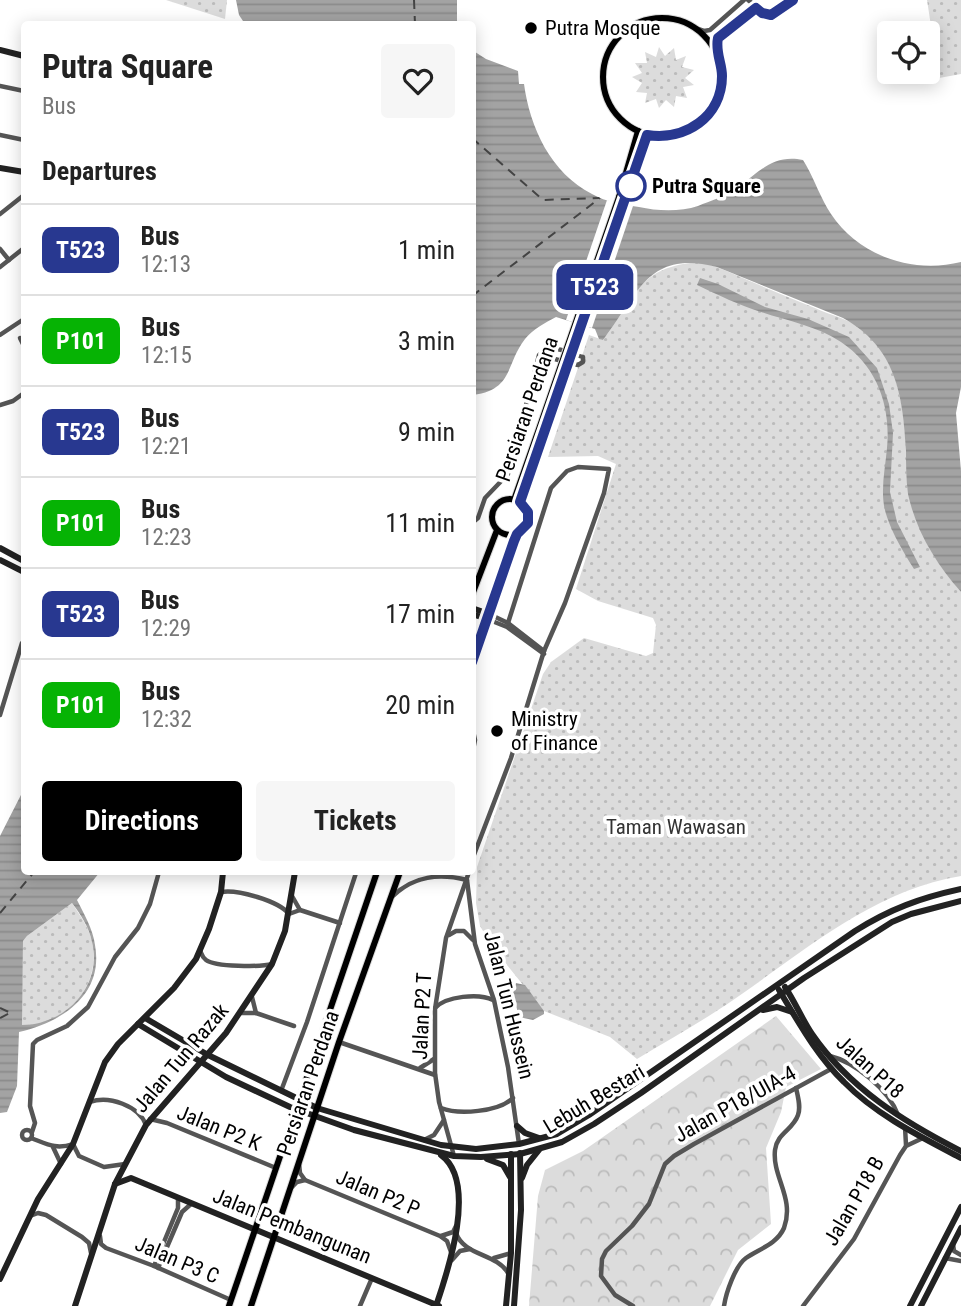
<!DOCTYPE html>
<html lang="en">
<head>
<meta charset="utf-8">
<style>
	:root { --surface:#fff; --page:#f6f6f6; --text:#222; --muted:#767676; --line:#e0e0e0; --accent:#000 }
	body { margin:0; font-family:"Roboto Condensed",sans-serif; background:var(--page); color:var(--text); height:100vh; display:flex; flex-direction:column; font-size:26px; white-space:nowrap }
	* { box-sizing:border-box; margin:0 }
	p { font-size:23px; color:var(--muted) }
	.icon { flex:none; width:38px; height:38px; fill:none; stroke:currentColor; stroke-width:2; stroke-linecap:round; stroke-linejoin:round }
	.map { position:relative; flex:1; overflow:hidden }
	.panel { position:absolute; left:21px; top:21px; width:455px; height:854px; display:flex; flex-direction:column; background:var(--surface); border-radius:7px; box-shadow:0 4px 18px #0003 }
	.panel>* { flex:none }
	.badge { padding:0 14px; border-radius:10px; font-size:24px; line-height:46px }
	.tools { position:absolute; left:877px; top:21px; display:grid; gap:14px }
	.tools a { display:grid; place-items:center; width:63px; height:63px; border-radius:7px; background:var(--surface); box-shadow:0 4px 18px #0003; font-size:35px }
	.map>.badge { position:absolute; translate:-50% -50%; box-shadow:0 0 0 4px #fff }
	h2 { padding:0 21px; font-size:26px; line-height:63px }
	.round { display:grid; place-items:center; flex:none; width:74px; height:74px; border-radius:7px; background:var(--page) }
	.overview { display:flex; align-items:center; justify-content:space-between; height:119px; padding:0 21px }
	h1 { font-size:33px; font-weight:700; line-height:52px }
	.primary-button { display:flex; gap:14px; margin-top:auto; padding:14px 21px }
	.primary-button a { flex:1; height:80px; border-radius:7px; background:var(--accent); color:#fff; font-size:28px; font-weight:700; line-height:80px; text-align:center }
	.primary-button a+a { background:var(--page); color:var(--text) }
	ul { padding:0; list-style:none }
	li { display:flex; align-items:center; gap:21px; height:91px; padding:0 21px; border-top:2px solid var(--line) }
	li div { flex:1 }
	li b { display:block; font-size:26px }
	li em { font-style:normal }
	li .badge { min-width:77px; font-weight:700; text-align:center }
	.map>svg:first-child { display:block }
	.grass { fill:url(#grass-dots) }
	.forest { fill:url(#forest-crowns) }
	.water { fill:url(#water-rules); fill-rule:evenodd }
	.pier { fill:#fff }
	.lines { fill:none; stroke-linecap:round; stroke-linejoin:round }
	.ferry { stroke:#444; stroke-width:2; stroke-dasharray:9 7; stroke-linecap:butt }
	.primary-casing { stroke:#dbdbdb; stroke-width:8 }
	.street { stroke:#555; stroke-width:4.5 }
	.secondary { stroke:#222; stroke-width:6 }
	.primary { stroke:#000; stroke-width:6 }
	.primary-bridge-casing { stroke:#dbdbdb; stroke-width:8; stroke-linecap:butt }
	.primary-bridge { stroke:#000; stroke-width:6 }
	.line-casing { stroke:#fff; stroke-width:16 }
	.line { stroke:#283890; stroke-width:10 }
	.poi-dot { fill:#000; stroke:#fff; stroke-width:2.5 }
	.stop-dot { fill:#fff; stroke:#283890; stroke-width:3.5 }
	.labels { text-anchor:middle; stroke-width:7; stroke-linejoin:round; paint-order:stroke }
	.poi-label { font-size:21px; fill:#000; stroke:#fff; text-anchor:start }
	.stop-label { font-size:21px; font-weight:bold; fill:#000; stroke:#fff; text-anchor:start }
	.street-label { font-size:21px; fill:#000; stroke:#fff }
	.park-label { font-size:21px; fill:#333; stroke:#fff }
</style>
</head>
<body>
<div class="map">
<svg width="961" height="1306" viewBox="0 0 961 1306">
	<defs>
		<pattern id="grass-dots" width="8" height="8" patternUnits="userSpaceOnUse" patternTransform="scale(1.75)"><rect width="8" height="8" fill="#dcdcdc"/><path d="M2 2h.1M6 6h.1" fill="none" stroke="#bbb" stroke-width="1.8" stroke-linecap="round"/></pattern>
		<pattern id="forest-crowns" width="20" height="18" patternUnits="userSpaceOnUse" patternTransform="scale(1.75)"><rect width="20" height="18" fill="#dcdcdc"/><path d="M2 6a3 3 0 1 1 6 0M12 15a3 3 0 1 1 6 0" fill="none" stroke="#bbb"/></pattern>
		<pattern id="water-rules" width="6" height="5" patternUnits="userSpaceOnUse" patternTransform="scale(1.75)"><rect width="6" height="5" fill="#a3a3a3"/><path d="M0 2.5h6" fill="none" stroke="#8b8b8b"/></pattern>
	</defs>
	<rect width="100%" height="100%" fill="#fff"/>
	<g class="grass">
		<path d="M166 0H227L225 19Z"/>
		<path d="M927 0H961V74L939 78Z"/>
		<path d="M659 47 665 56 674 48 676 60 686 56 682 67 694 70 685 78 694 85 683 87 687 98 676 96 674 107 666 100 659 108 656 99 645 103 647 93 636 92 642 83 632 77 642 73 635 63H647L645 52 656 57Z"/>
		<path d="M699 262 717 267C750 281 782 295 815 308 830 315 846 318 859 327 899 356 904 408 906 452 907 467 906 481 909 495 917 531 936 564 961 592V876C865 892 794 961 715 1012 689 1029 663 1043 637 1059L610 1037 544 1011 494 949 480 926 476 903 477 867 543 674 551 662 584 638 646 656 653 653 656 625 653 618 598 601 576 589 616 464 598 456 548 457 589 335 603 340C636 298 636 267 699 262Z"/>
		<path d="M72 903C81 917 91 930 93 947 99 990 63 1027 21 1025L23 941 27 936Z"/>
	</g>
	<path class="forest" d="M776 1016 821 1069 786 1087 781 1112 766 1148 771 1224 738 1250 710 1306H529L538 1196 545 1170 583 1151Z"/>
	<g class="water">
		<path d="M236 0H457V24H245L239 15Z"/>
		<path d="M472 50 486 59 518 71 519 84H524C530 128 551 173 592 194 606 202 624 205 639 207 657 211 680 212 698 206 710 201 726 196 737 188 759 172 773 154 803 160L806 165C815 181 821 199 831 214 859 256 912 274 961 262V387L956 413 961 471V592C936 564 916 531 908 494 906 479 906 465 906 451 903 395 896 347 843 318L717 267C647 249 638 295 603 340L599 339 595 329 556 317C545 323 533 329 525 339 505 365 514 389 473 395Z"/>
		<path d="M700 278 718 284 765 307 808 319 849 337 877 368 889 404 893 433 890 492 897 522 920 567 914 569C904 553 893 535 887 517 879 495 885 471 887 448 891 406 877 366 841 342 817 326 787 321 761 312 739 305 718 295 697 285Z"/>
		<path d="M24 789V872H100L77 900C84 914 93 929 95 945 104 995 62 1022 19 1032L17 1086 7 1112 0 1113V836ZM72 903C81 915 89 927 92 942 103 987 64 1025 22 1025L23 941 27 936Z"/>
		<path d="M516 983 525 985 544 1011V1014L533 1020 519 1017 513 993Z"/>
	</g>
	<path class="pier" d="M607 200 633 206 592 328 566 320Z"/>
	<g class="lines">
		<g class="ferry">
			<path d="M414 0 415 24"/>
			<path d="M472 138 543 200 599 198"/>
			<path d="M472 296 600 198"/>
			<path d="M0 913 34 872"/>
			<path d="M0 1008 11 1013"/>
			<path d="M0 1018 10 1013"/>
		</g>
		<defs>
			<g id="primary">
				<circle cx="662" cy="77" r="59"/>
				<path d="M619 197 638 131"/>
				<path d="M626 199 647 135"/>
				<circle cx="510" cy="517" r="18"/>
				<path d="M514 500 540 426"/>
				<path d="M520 502 546 428"/>
				<path d="M472 595 497 530"/>
				<path d="M472 662 517 534"/>
				<path d="M229 1306 377 872"/>
				<path d="M251 1306 339 1042 400 872"/>
			</g>
		</defs>
		<use href="#primary" class="primary-casing"/>
		<g class="street">
			<path d="M748 0 767 15H771L793 0"/>
			<path d="M695 28 704 31 710 30 744 0"/>
			<path d="M717 54 718 38 756 8"/>
			<path d="M0 86 24 91"/>
			<path d="M0 135 24 140"/>
			<path d="M0 214 24 195"/>
			<path d="M0 249 9 260"/>
			<path d="M0 267 24 248"/>
			<path d="M0 335 24 319"/>
			<path d="M20 338 24 346"/>
			<path d="M0 405 13 401 24 393"/>
			<path d="M472 523 478 518 485 498 508 474 539 355C549 341 568 353 583 357V362L578 365 539 355"/>
			<path d="M489 614 508 623 544 651"/>
			<path d="M487 619 507 627 544 654"/>
			<path d="M0 715 22 643"/>
			<path d="M472 726 475 740 472 755"/>
			<path d="M472 860 511 758 544 651 565 603 604 493 609 469 578 467 567 471 551 488 508 623"/>
			<path d="M467 880 475 944 494 1000 500 1029 508 1067 519 1144"/>
			<path d="M221 892C237 889 279 901 289 914L300 910 292 896"/>
			<path d="M393 896C413 876 440 873 467 880"/>
			<path d="M300 910 340 923"/>
			<path d="M449 935 456 931H464L473 940"/>
			<path d="M200 950C202 955 202 957 206 960 215 967 261 967 272 964"/>
			<path d="M435 1008C446 996 479 993 493 1000"/>
			<path d="M241 1013H256L252 997"/>
			<path d="M256 1013 294 1026"/>
			<path d="M339 1042 435 1075"/>
			<path d="M830 1056C855 1062 889 1090 898 1115"/>
			<path d="M420 1068 434 1059"/>
			<path d="M281 1091 307 1022 356 873"/>
			<path d="M90 1102C109 1095 139 1106 146 1125"/>
			<path d="M441 1108C459 1115 498 1112 513 1098"/>
			<path d="M150 1119 167 1123 276 1168"/>
			<path d="M905 1127 906 1145"/>
			<circle cx="27" cy="1135" r="5"/>
			<path d="M32 1132 35 1123 30 1106 33 1044 37 1040 67 1026 88 1007 115 957 138 928 150 904 159 872"/>
			<path d="M31 1138C47 1144 56 1150 73 1144L79 1156 104 1167 125 1164"/>
			<path d="M424 1140 434 1135 444 1120"/>
			<path d="M53 1147 61 1164"/>
			<path d="M454 1156 439 1102 435 1073V1009L446 938 469 872"/>
			<path d="M299 1164 300 1173 305 1180 440 1236 447 1241 451 1252"/>
			<path d="M291 1188 297 1182 305 1180"/>
			<path d="M30 1216 38 1213 46 1215 82 1237 89 1243 91 1253"/>
			<path d="M456 1233C464 1256 496 1253 508 1273"/>
			<path d="M100 1236 101 1244 106 1248 154 1266 231 1300"/>
			<path d="M441 1236 453 1232 456 1226"/>
			<path d="M953 1244 954 1251 961 1255"/>
			<path d="M494 1258 511 1253"/>
			<path d="M945 1258 961 1261"/>
			<path d="M452 1260 460 1251 470 1249"/>
			<path d="M154 1266 178 1208V1198"/>
			<path d="M158 1268 182 1212 191 1204"/>
			<path d="M360 1306 372 1278"/>
			<path d="M633 1306 615 1295 601 1276 602 1259 606 1251 632 1226 649 1204 665 1164 674 1156 694 1144 831 1069"/>
			<path d="M724 1306C726 1293 735 1266 746 1258 759 1249 777 1244 784 1228 795 1198 772 1177 775 1150 777 1133 793 1130 798 1115 801 1107 798 1097 796 1088"/>
			<path d="M803 1306 854 1239 900 1155 906 1146 923 1138"/>
		</g>
		<g class="secondary">
			<path d="M0 50 24 56"/>
			<path d="M0 168 24 172"/>
			<path d="M0 548 24 561"/>
			<path d="M0 560 24 572"/>
			<path d="M472 608 489 614"/>
			<path d="M472 614 487 619"/>
			<path d="M785 987C795 1002 802 1019 812 1034 849 1088 904 1122 961 1151"/>
			<path d="M779 990C799 1023 817 1056 844 1082 876 1115 921 1137 961 1158"/>
			<path d="M763 1010 777 1007 792 1012"/>
			<path d="M145 1018 208 1055 317 1108 441 1145 476 1149 519 1144 557 1134 589 1115 855 931C890 909 920 898 961 889"/>
			<path d="M138 1024 226 1077 290 1107 354 1130 454 1156 481 1157 520 1154 562 1142 594 1124 641 1093 804 978 892 922 911 914 961 901"/>
			<path d="M517 1126 525 1133 539 1138"/>
			<path d="M487 1159 503 1165 510 1177"/>
			<path d="M522 1178 527 1165 539 1150"/>
			<path d="M115 1184 131 1178 439 1306"/>
			<path d="M0 1279 38 1199 73 1144 105 1062 118 1044 174 988 196 959 209 929 221 892 223 872"/>
			<path d="M75 1306 115 1184 146 1125 226 1033 272 964 285 931 295 872"/>
			<path d="M436 1306C448 1271 478 1182 441 1155"/>
			<path d="M506 1306 511 1253V1154"/>
			<path d="M514 1306 521 1210 520 1153"/>
			<path d="M910 1306 961 1207"/>
			<path d="M921 1306 961 1228"/>
		</g>
		<use href="#primary" class="primary"/>
		<defs>
			<g id="primary-bridge">
				<path d="M540 426 619 197"/>
				<path d="M546 428 626 199"/>
			</g>
		</defs>
		<use href="#primary-bridge" class="primary-bridge-casing"/>
		<use href="#primary-bridge" class="primary-bridge"/>
	</g>
	<g class="lines">
		<defs>
			<path id="line" d="M472 662 514 541 517 534 528 523V512L520 502 647 135C685 141 722 117 722 76 722 63 715 52 718 38L756 8 762 13 771 15 793 0"/>
		</defs>
		<use href="#line" class="line-casing"/>
		<use href="#line" class="line"/>
	</g>
	<g class="poi-dot">
		<circle cx="531" cy="28" r="7"/>
		<circle cx="497" cy="731" r="7"/>
	</g>
	<circle class="stop-dot" cx="631" cy="186" r="14"/>
	<g class="labels">
		<g class="poi-label">
			<text x="545" y="35">Putra Mosque</text>
			<text x="511" y="726">Ministry<tspan x="511" dy="24">of Finance</tspan></text>
		</g>
		<g class="stop-label">
			<text x="652" y="193">Putra Square</text>
		</g>
		<g class="street-label">
			<text transform="translate(527 409) rotate(-71)" y="7">Persiaran Perdana</text>
			<text transform="translate(509 1005) rotate(76)" y="7">Jalan Tun Hussein</text>
			<text transform="translate(422 1016) rotate(-87)" y="7">Jalan P2 T</text>
			<text transform="translate(181 1058) rotate(-50)" y="7">Jalan Tun Razak</text>
			<text transform="translate(870 1067) rotate(42)" y="7">Jalan P18</text>
			<text transform="translate(308 1083) rotate(-71)" y="7">Persiaran Perdana</text>
			<text transform="translate(594 1099) rotate(-31)" y="7">Lebuh Bestari</text>
			<text transform="translate(735 1104) rotate(-29)" y="7">Jalan P18/UIA-4</text>
			<text transform="translate(219 1128) rotate(22)" y="7">Jalan P2 K</text>
			<text transform="translate(378 1193) rotate(23)" y="7">Jalan P2 P</text>
			<text transform="translate(854 1201) rotate(-60)" y="7">Jalan P18 B</text>
			<text transform="translate(292 1226) rotate(22)" y="7">Jalan Pembangunan</text>
			<text transform="translate(177 1260) rotate(23)" y="7">Jalan P3 C</text>
		</g>
		<g class="park-label">
			<text x="676" y="834">Taman Wawasan</text>
		</g>
	</g>
</svg>
<div class="tools">
<a><svg class="icon" aria-label="locate" viewBox="0 0 24 24"><circle cx="12" cy="12" r="6"/><path d="M12 2v4M12 18v4M2 12h4M18 12h4"/></svg></a>
</div>
<b class="badge" style="left:595px;top:287px;background:#283890;color:#fff">T523</b>
<section class="panel">
<div class="overview"><div><h1>Putra Square</h1><p>Bus</p></div><a class="round"><svg class="icon" aria-label="heart" viewBox="0 0 24 24"><path d="M12 20l-8-8c-3-5 5-10 8-4 3-6 11-1 8 4z"/></svg></a></div>
<h2>Departures</h2>
<ul>
<li><span class="badge" style="background:#283890;color:#fff">T523</span><div><b>Bus</b><p>12:13</p></div><em>1 min</em></li>
<li><span class="badge" style="background:#06b304;color:#fff">P101</span><div><b>Bus</b><p>12:15</p></div><em>3 min</em></li>
<li><span class="badge" style="background:#283890;color:#fff">T523</span><div><b>Bus</b><p>12:21</p></div><em>9 min</em></li>
<li><span class="badge" style="background:#06b304;color:#fff">P101</span><div><b>Bus</b><p>12:23</p></div><em>11 min</em></li>
<li><span class="badge" style="background:#283890;color:#fff">T523</span><div><b>Bus</b><p>12:29</p></div><em>17 min</em></li>
<li><span class="badge" style="background:#06b304;color:#fff">P101</span><div><b>Bus</b><p>12:32</p></div><em>20 min</em></li>
</ul>
<div class="primary-button"><a>Directions</a><a>Tickets</a></div>
</section>
</div>
</body>
</html>
